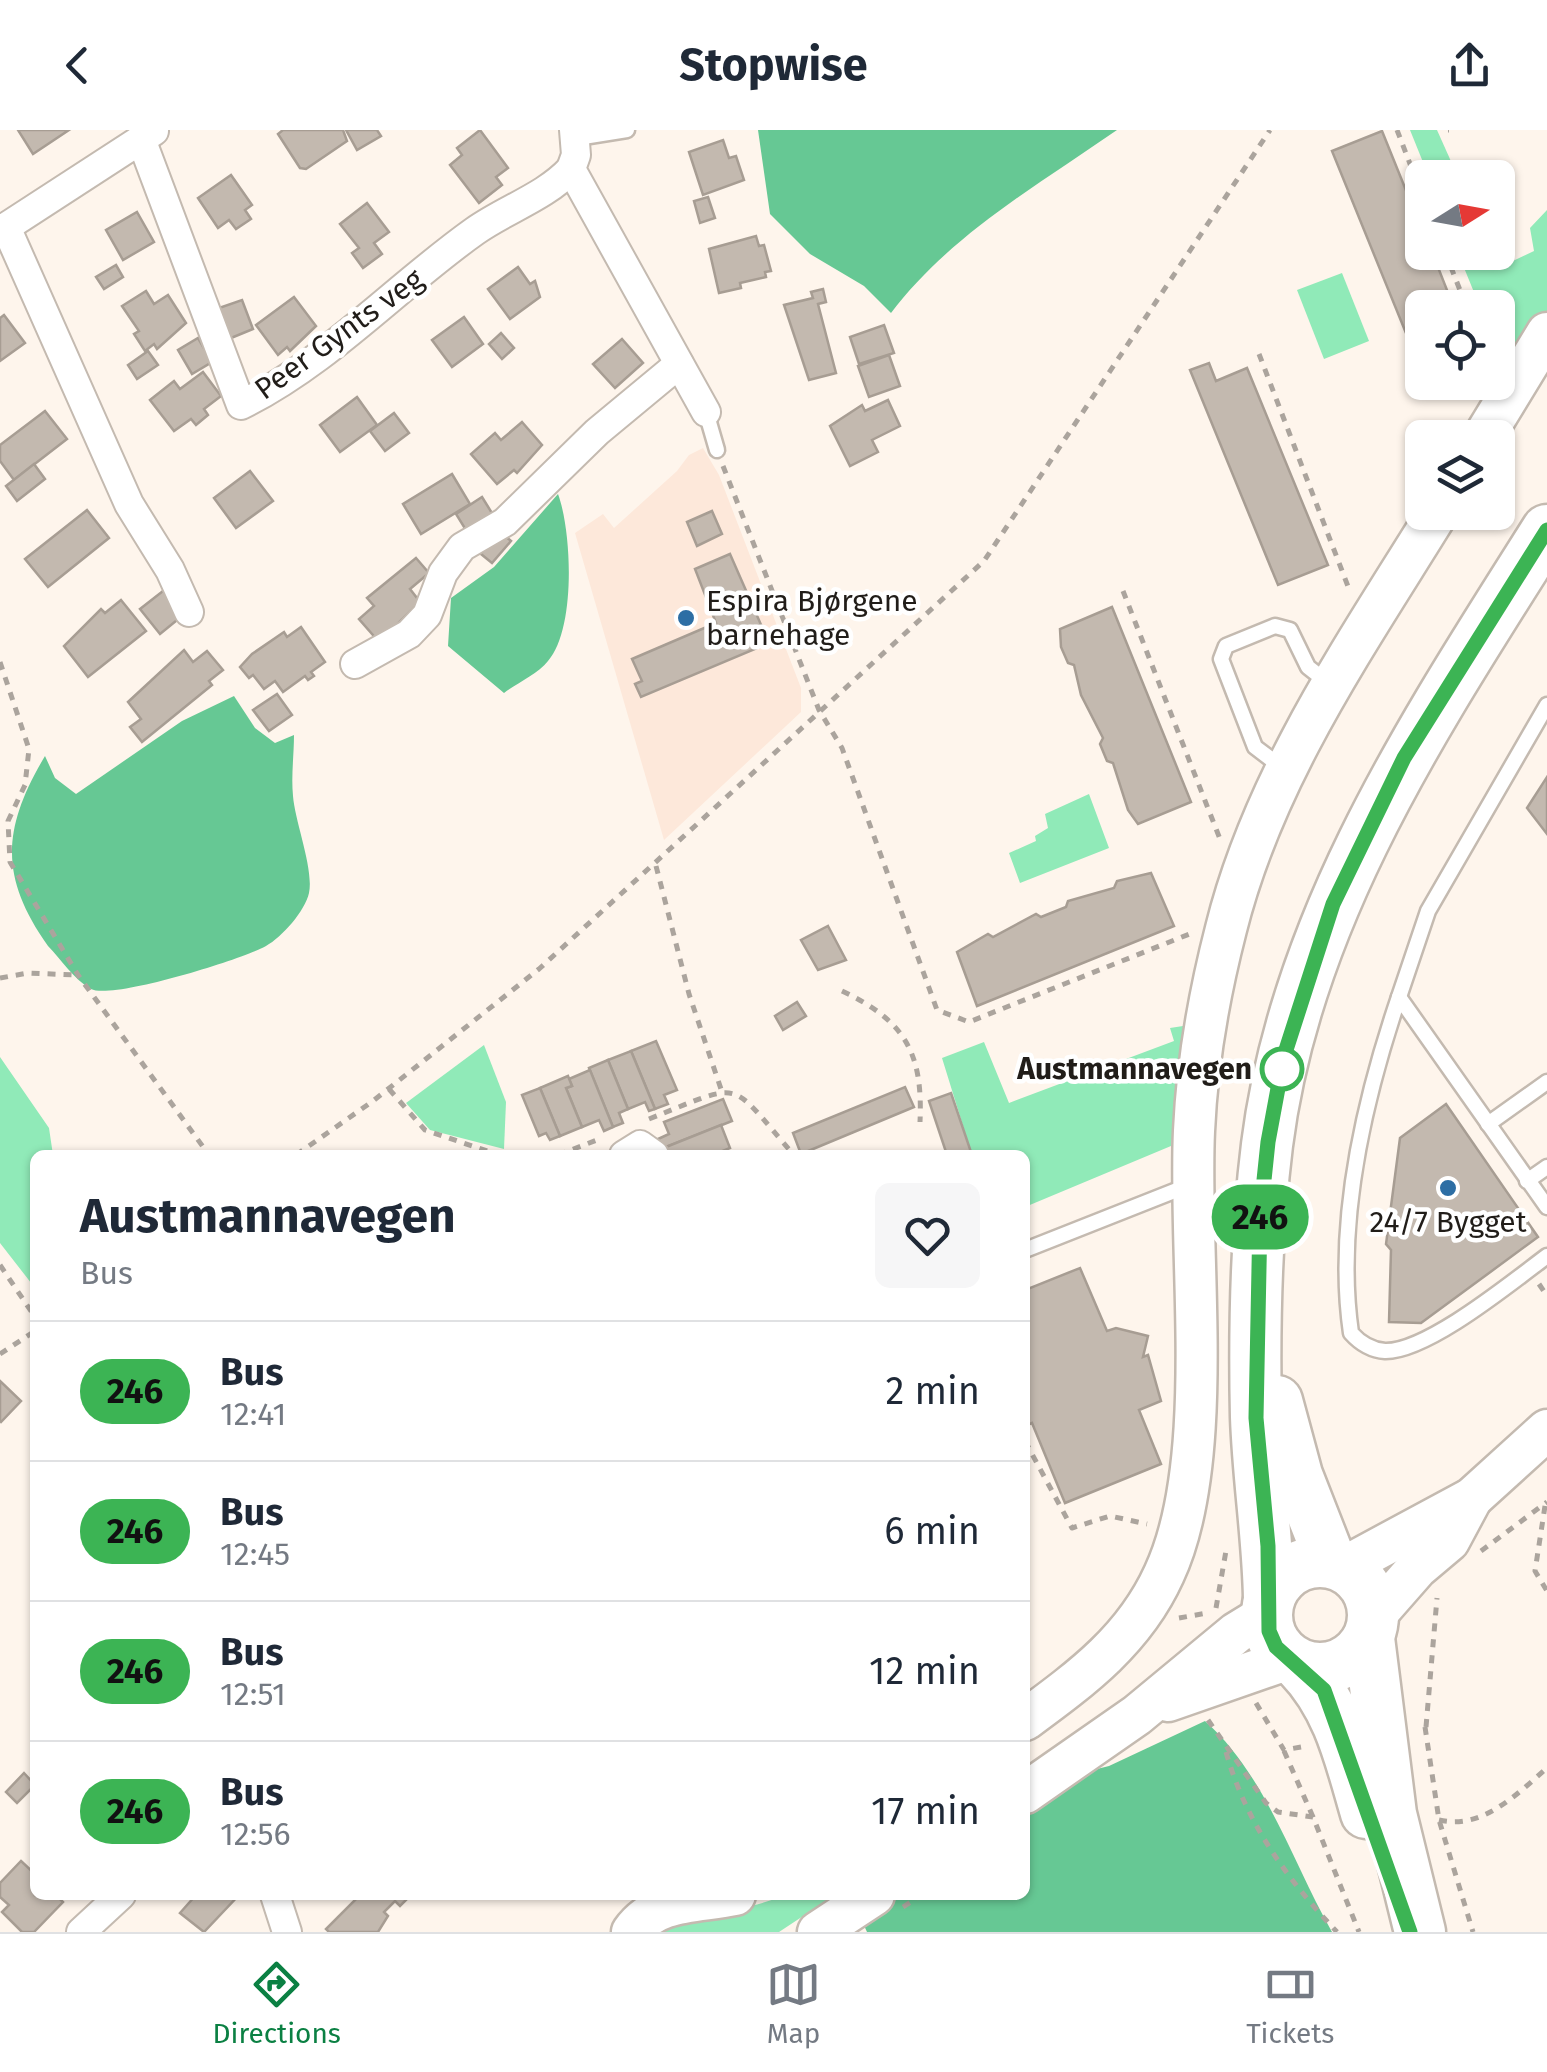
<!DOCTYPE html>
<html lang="en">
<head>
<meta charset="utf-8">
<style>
	:root { --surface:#fff; --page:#f6f6f7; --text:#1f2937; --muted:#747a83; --line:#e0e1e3; --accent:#0b8043 }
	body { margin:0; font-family:"Fira Sans",sans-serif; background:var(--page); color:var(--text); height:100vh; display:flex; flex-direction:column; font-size:38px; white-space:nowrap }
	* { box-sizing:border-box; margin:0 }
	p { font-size:32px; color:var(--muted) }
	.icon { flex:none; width:55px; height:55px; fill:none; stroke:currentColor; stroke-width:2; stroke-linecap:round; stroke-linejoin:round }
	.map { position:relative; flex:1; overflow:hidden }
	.details { position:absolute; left:30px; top:1020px; width:1000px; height:750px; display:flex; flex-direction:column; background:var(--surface); border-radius:15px; box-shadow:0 2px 8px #0004 }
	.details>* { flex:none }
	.badge { padding:0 20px; border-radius:32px; font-size:35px; line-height:65px }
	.needle { width:65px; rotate:79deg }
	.fabs { position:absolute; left:1405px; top:30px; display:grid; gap:20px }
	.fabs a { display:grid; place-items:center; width:110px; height:110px; border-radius:15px; background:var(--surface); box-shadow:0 2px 8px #0004; font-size:50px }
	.map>.badge { position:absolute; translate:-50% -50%; box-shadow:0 0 0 5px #fff }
	.round { display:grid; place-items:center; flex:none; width:105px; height:105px; border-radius:15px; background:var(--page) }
	.overview { display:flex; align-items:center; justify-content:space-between; height:170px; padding:0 50px }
	h1 { font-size:48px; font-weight:700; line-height:75px }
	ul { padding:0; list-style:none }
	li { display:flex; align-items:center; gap:30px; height:140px; padding:0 50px; border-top:2px solid var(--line) }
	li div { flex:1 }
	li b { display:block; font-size:38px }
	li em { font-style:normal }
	li .badge { min-width:110px; font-weight:700; text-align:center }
	header { display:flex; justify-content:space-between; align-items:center; height:130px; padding:0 50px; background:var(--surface); font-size:45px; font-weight:700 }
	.menu { display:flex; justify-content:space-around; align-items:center; height:140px; border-top:2px solid var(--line); background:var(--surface); font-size:28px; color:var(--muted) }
	.menu a { display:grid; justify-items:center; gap:5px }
	.menu .active { color:var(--accent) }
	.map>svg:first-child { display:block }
	.education { fill:#fde8da }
	.green { fill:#90eab8 }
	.forest { fill:#66c894 }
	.building { fill:#c3b9af; stroke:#a79d93; stroke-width:2.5 }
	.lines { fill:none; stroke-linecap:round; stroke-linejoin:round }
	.lane-casing { stroke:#c4bab0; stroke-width:19 }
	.street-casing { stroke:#c4bab0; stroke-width:32 }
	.secondary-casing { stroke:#c4bab0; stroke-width:45 }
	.highway-casing { stroke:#c4bab0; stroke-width:55 }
	.path { stroke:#aba49d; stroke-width:5; stroke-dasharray:8 8; stroke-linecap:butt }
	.lane { stroke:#fff; stroke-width:14 }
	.street { stroke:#fff; stroke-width:28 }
	.secondary { stroke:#fff; stroke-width:40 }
	.highway { stroke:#fff; stroke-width:50 }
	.line-casing { stroke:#fff; stroke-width:22 }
	.line { stroke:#3cb454; stroke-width:15 }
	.poi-dot { fill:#2d6ea4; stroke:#fff; stroke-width:4 }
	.stop-dot { fill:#fff; stroke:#3cb454; stroke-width:5 }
	.labels { text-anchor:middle; stroke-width:9; stroke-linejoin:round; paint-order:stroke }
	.street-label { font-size:30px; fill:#211d19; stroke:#fff }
	.poi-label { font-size:30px; fill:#211d19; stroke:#fff; text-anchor:start }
	.stop-label { font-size:30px; font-weight:bold; fill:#211d19; stroke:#fff; text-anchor:end }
</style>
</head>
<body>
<header><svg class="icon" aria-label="back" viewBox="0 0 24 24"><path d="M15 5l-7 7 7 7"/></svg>Stopwise<svg class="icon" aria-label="share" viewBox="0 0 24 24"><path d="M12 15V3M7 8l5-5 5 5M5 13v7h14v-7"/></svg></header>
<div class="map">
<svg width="1547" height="1802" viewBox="0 0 1547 1802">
	<rect width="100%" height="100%" fill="#fef5ec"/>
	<path class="education" d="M703 318 719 345 801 558V582L664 710 575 403 603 384 614 398 677 341 689 325Z"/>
	<g class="green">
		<path d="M1410 0H1437L1458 47H1429Z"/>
		<path d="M1547 80V185L1514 227 1503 226 1498 218V178L1480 177 1458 123H1487L1494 140 1534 121 1530 98Z"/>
		<path d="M1342 143 1369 211 1324 229 1297 160Z"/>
		<path d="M1089 664 1109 718 1020 753 1009 723 1036 711 1035 706 1048 698 1045 684Z"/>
		<path d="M1183 896 1187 903 1171 1016 1025 1077V1025H972L942 928 984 912 1009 973 1174 911 1170 898Z"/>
		<path d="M484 915 506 972 504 1019 430 1000 406 973Z"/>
		<path d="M0 927 49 998 53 1025H35V1158L0 1113Z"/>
		<path d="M784 1765H835L779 1802H655C695 1779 743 1784 784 1765Z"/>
	</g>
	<g class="forest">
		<path d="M758 0H1117C1038 55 950 105 891 183L864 156 810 124 770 84Z"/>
		<path d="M558 364C572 402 576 499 548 531 538 544 517 553 504 563L448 516 451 468 494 437Z"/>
		<path d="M234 566 255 598 275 613 294 605C294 625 291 646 293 666 295 692 314 739 309 763 305 781 282 807 266 816 243 829 112 870 91 859 74 850 61 829 48 816 0 748 1 700 45 626L55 648 76 664 182 591Z"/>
		<path d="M1205 1591C1266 1645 1292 1732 1332 1802H867L850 1765H1025V1657L1109 1636Z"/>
	</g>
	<g class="building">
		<path d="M18 0H69L33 24Z"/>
		<path d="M283 0H343L347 11 306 39 300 38 278 4Z"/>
		<path d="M346 0H377L381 6 357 20Z"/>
		<path d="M480 0 508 38 496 47 502 55 479 73 450 35 462 25 457 18Z"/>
		<path d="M1382 1 1422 100V122H1432L1454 178H1422V214L1412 218 1332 21Z"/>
		<path d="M723 10 729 28 736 26 744 50 703 65 689 22Z"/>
		<path d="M231 45 252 75 245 80 251 89 236 99 229 90 218 98 198 68Z"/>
		<path d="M708 67 715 88 700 93 694 71Z"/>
		<path d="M367 73 389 102 374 113 382 124 363 138 352 123 359 118 340 94Z"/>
		<path d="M137 82 154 112 123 130 106 100Z"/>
		<path d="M756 106 759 116 764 115 771 141 765 142 766 147 740 153 741 158 719 163 709 119Z"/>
		<path d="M116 135 123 147 104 159 96 147Z"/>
		<path d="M518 137 530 154 535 151 540 167 510 189 488 159Z"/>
		<path d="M823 159 826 172 818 174 836 243 809 250 784 175 813 168 811 162Z"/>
		<path d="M146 161 154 174 168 165 186 193 157 219 154 214 145 221 134 204 139 201 122 176Z"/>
		<path d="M294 167 316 196 290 221 287 217 278 225 256 195Z"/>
		<path d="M242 170 253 199 231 208 219 178Z"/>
		<path d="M4 185 25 213 0 231V188Z"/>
		<path d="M464 187 483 214 452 237 432 210Z"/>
		<path d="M884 195 894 223 859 234 850 207Z"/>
		<path d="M501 203 514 218 502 229 489 214Z"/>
		<path d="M198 208 212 232 192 244 178 220Z"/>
		<path d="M622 209 643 233 615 258 593 234Z"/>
		<path d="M148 221 158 235 137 249 128 235Z"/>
		<path d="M889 225 900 256 869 267 858 236Z"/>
		<path d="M1209 233 1216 251 1247 238 1328 435 1278 455 1190 240Z"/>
		<path d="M203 242 221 266 204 279 208 285 196 295 191 289 174 301 150 270 174 251 180 259Z"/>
		<path d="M357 267 377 295 340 322 320 295Z"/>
		<path d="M888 270 900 296 872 310 878 322 850 336 830 296 862 275 865 281Z"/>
		<path d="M45 281 67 309 14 350 0 331V315Z"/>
		<path d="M394 283 409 303 385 321 370 301Z"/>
		<path d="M522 292 542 315 517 343 514 340 497 354 471 324 495 303 501 310Z"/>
		<path d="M34 334 45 349 17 371 6 356Z"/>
		<path d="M250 341 273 371 236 398 214 368Z"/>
		<path d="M452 344 470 374 421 404 403 374Z"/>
		<path d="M482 367 495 388 469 405 456 384Z"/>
		<path d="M87 380 109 408 48 457 25 429Z"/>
		<path d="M712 381 722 404 697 416 687 392Z"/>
		<path d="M499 401 511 411 492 433 481 424Z"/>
		<path d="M730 424 769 513 641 567 635 554 642 551 632 529 716 493 695 439Z"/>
		<path d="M416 428 429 443 410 459 420 472 379 512 359 489 374 476 367 468Z"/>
		<path d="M163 461 182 486 160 504 140 479Z"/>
		<path d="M121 470 146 501 88 547 64 516 101 479 105 483Z"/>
		<path d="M1112 477 1191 672 1138 694 1128 680 1113 633 1107 631 1100 614 1103 608 1081 565 1074 535 1068 533 1061 517 1060 499Z"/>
		<path d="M301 497 325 532 311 542 314 546 308 550 305 546 283 562 275 551 264 559 253 545 249 548 240 537 252 524 284 502 287 507Z"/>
		<path d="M184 520 193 532 207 521 223 540 209 551 212 555 142 612 130 597 141 589 128 572Z"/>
		<path d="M277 564 292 585 269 601 253 580Z"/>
		<path d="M1547 647V704L1527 678Z"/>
		<path d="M1151 743 1174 796 977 876 957 822 988 804 993 807 1036 784 1041 787 1066 777 1068 771 1114 758 1117 751Z"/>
		<path d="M828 796 846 830 818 840 801 810Z"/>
		<path d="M797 872 806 886 783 900 775 886Z"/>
		<path d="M656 911 677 960 664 965 668 974 655 979 631 921Z"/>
		<path d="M631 921 655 979 649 981 645 972 628 979 608 930Z"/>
		<path d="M608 930 628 979 619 983 623 993 613 997 589 938Z"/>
		<path d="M590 940 613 997 604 1001 599 990 582 997 566 958 572 956 569 949Z"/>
		<path d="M568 946 572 956 566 958 582 997 560 1006 540 958Z"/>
		<path d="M905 957 914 977 801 1024 793 1003Z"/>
		<path d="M540 958 560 1006 550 1010 546 1003 539 1006 522 965Z"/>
		<path d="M951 963 972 1025H947L929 971Z"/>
		<path d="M723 969 732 991 661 1019 658 1009 669 1004 664 992Z"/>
		<path d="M1446 974 1538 1107 1421 1193 1389 1192 1391 1120 1386 1114 1400 1008Z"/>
		<path d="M721 995 730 1018 713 1025H664L661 1019Z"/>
		<path d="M1080 1138 1107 1201 1116 1198 1148 1206 1143 1227 1148 1225 1161 1271 1139 1280 1161 1334 1065 1373 1032 1293 1025 1296V1160Z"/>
		<path d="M0 1251 21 1271 1 1292 0 1291Z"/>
		<path d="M24 1643 35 1655 17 1673 6 1662Z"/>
		<path d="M21 1731 35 1744V1765H56L63 1772 34 1802H22L2 1782 9 1775 0 1767V1753Z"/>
		<path d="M196 1765H239L204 1802 180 1783Z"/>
		<path d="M360 1765H409L410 1766 400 1776 395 1771 384 1782 388 1786 378 1802H329L326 1799Z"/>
	</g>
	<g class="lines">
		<defs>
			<g id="lane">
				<path d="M577 8 627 0"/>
				<path d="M706 282 717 320"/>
				<path d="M1284 639 1255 617 1221 529 1226 516 1275 496 1290 500 1308 537 1327 552"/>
				<path d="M1399 867 1428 781 1547 575"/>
				<path d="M1488 994 1547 952"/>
				<path d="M1527 1051 1547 1037"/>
				<path d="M1547 1077 1399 867C1364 970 1335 1093 1351 1203 1360 1213 1370 1220 1385 1221 1427 1222 1512 1152 1547 1126"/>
				<path d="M1025 1120 1187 1056"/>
			</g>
			<g id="street">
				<path d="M574 0 576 25 571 39 706 282"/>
				<path d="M141 9 241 275C328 232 396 157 475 101 506 79 545 67 571 39"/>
				<path d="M6 97 129 374 170 440 189 482"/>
				<path d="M0 101 154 1"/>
				<path d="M355 534 409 504 427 485 443 443 462 417 505 392 597 302 679 234"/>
				<path d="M624 1025 640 1015 654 1025"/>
				<path d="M275 1765 287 1802"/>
				<path d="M81 1802 121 1765"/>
			</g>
			<g id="secondary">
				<path d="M1483 308 1547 203"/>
				<path d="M1344 1437 1472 1368 1547 1300"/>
				<path d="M1374 1487 1417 1438 1449 1411 1472 1368"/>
				<path d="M1168 1571 1289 1529"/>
				<path d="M1025 1590C1082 1548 1134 1510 1164 1444 1217 1331 1188 1128 1194 1001 1197 933 1209 865 1226 799 1264 646 1356 515 1438 382"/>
				<path d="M1025 1663 1137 1585 1236 1503 1267 1484"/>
				<path d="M632 1802C656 1768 698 1773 735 1765"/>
				<path d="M818 1802 874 1765"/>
			</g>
			<g id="highway">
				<path d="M1277 1271 1297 1345 1331 1432"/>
				<circle cx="1320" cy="1485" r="53"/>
				<path d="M1269 1469C1268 1408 1258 1348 1256 1287 1254 1198 1256 1104 1267 1015 1296 785 1426 592 1547 400"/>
				<path d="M1369 1508 1391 1684 1420 1802"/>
				<path d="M1299 1535C1339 1576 1350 1628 1366 1683"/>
			</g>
		</defs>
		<use href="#lane" class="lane-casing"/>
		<use href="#street" class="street-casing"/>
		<use href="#secondary" class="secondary-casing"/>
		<use href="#highway" class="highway-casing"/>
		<g class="path">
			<path d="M1397 0 1422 65"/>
			<path d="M1448 0H1449"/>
			<path d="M1445 122 1467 178"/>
			<path d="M1259 224 1349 459"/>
			<path d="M723 336 819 580 842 618 937 880 969 892 1192 803"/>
			<path d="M1123 461 1220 709"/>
			<path d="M0 532 29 619 25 655 8 691 10 732 78 845 209 1025"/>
			<path d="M656 736 689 864 722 962"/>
			<path d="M0 848 28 843 76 845"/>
			<path d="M842 861C906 891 923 924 920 992"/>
			<path d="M389 959 425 1000 499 1025"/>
			<path d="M649 989C747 950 727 949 794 1025"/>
			<path d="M296 1025 373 971 539 839 984 431 1270 0"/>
			<path d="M558 1025 602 1008"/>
			<path d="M0 1135 35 1187"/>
			<path d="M1539 1154 1547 1166"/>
			<path d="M0 1224 35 1201"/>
			<path d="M1025 1311 1072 1398 1110 1386 1147 1394"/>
			<path d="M1545 1376 1535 1441 1547 1461"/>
			<path d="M1481 1421 1547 1372"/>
			<path d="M1216 1478 1227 1415"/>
			<path d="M1179 1488 1207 1483"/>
			<path d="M1256 1573 1284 1620 1307 1616"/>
			<path d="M1208 1590 1266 1673 1278 1682 1313 1687 1359 1802"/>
			<path d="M1425 1597 1439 1690 1473 1802"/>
			<path d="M1426 1597 1437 1468"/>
			<path d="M1284 1621 1313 1687"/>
			<path d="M1226 1622C1246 1693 1287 1749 1337 1802"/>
			<path d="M1439 1690C1482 1700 1516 1665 1547 1638"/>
			<path d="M903 1777 922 1765"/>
		</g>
		<use href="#lane" class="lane"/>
		<use href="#street" class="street"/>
		<use href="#secondary" class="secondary"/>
		<use href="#highway" class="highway"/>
	</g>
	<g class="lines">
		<defs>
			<path id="line" d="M1410 1802 1324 1560 1276 1517 1269 1501 1268 1416 1256 1288 1260 1088 1268 1012 1284 926 1333 774 1404 628 1547 400"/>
		</defs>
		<use href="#line" class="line-casing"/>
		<use href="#line" class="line"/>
	</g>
	<g class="poi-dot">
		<circle cx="686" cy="488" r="10"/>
		<circle cx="1448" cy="1058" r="10"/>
	</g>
	<circle class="stop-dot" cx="1282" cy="939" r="20"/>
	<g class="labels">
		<g class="street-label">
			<text transform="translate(339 204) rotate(-36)" y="10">Peer Gynts veg</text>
		</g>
		<g class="poi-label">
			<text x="706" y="481">Espira Bjørgene<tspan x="706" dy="34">barnehage</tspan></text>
			<text x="1448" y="1102" text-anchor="middle">24/7 Bygget</text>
		</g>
		<g class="stop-label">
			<text x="1252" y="949">Austmannavegen</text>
		</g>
	</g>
</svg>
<div class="fabs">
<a><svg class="needle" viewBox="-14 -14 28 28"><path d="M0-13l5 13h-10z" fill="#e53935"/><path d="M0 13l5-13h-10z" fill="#747a83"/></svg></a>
<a><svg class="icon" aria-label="locate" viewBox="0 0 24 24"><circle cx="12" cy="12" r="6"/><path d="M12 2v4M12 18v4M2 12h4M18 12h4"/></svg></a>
<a><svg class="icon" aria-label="layers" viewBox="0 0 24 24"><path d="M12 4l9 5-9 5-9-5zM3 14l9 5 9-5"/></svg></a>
</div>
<b class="badge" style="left:1260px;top:1087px;background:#3cb454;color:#111">246</b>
<section class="details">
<div class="overview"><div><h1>Austmannavegen</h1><p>Bus</p></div><a class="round"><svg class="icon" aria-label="heart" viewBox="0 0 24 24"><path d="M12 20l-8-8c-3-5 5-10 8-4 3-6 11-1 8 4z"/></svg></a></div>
<ul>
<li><span class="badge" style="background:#3cb454;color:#111">246</span><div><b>Bus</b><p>12:41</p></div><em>2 min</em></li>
<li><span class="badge" style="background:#3cb454;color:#111">246</span><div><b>Bus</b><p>12:45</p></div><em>6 min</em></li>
<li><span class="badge" style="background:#3cb454;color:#111">246</span><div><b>Bus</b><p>12:51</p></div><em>12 min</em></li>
<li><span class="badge" style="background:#3cb454;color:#111">246</span><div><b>Bus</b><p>12:56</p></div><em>17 min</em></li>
</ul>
</section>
</div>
<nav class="menu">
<a class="active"><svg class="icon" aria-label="directions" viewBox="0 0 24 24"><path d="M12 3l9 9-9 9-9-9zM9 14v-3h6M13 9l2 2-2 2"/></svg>Directions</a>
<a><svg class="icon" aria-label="map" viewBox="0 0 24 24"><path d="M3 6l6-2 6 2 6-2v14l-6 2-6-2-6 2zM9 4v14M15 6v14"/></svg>Map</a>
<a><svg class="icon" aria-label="tickets" viewBox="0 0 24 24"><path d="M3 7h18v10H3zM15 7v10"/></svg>Tickets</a>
</nav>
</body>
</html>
